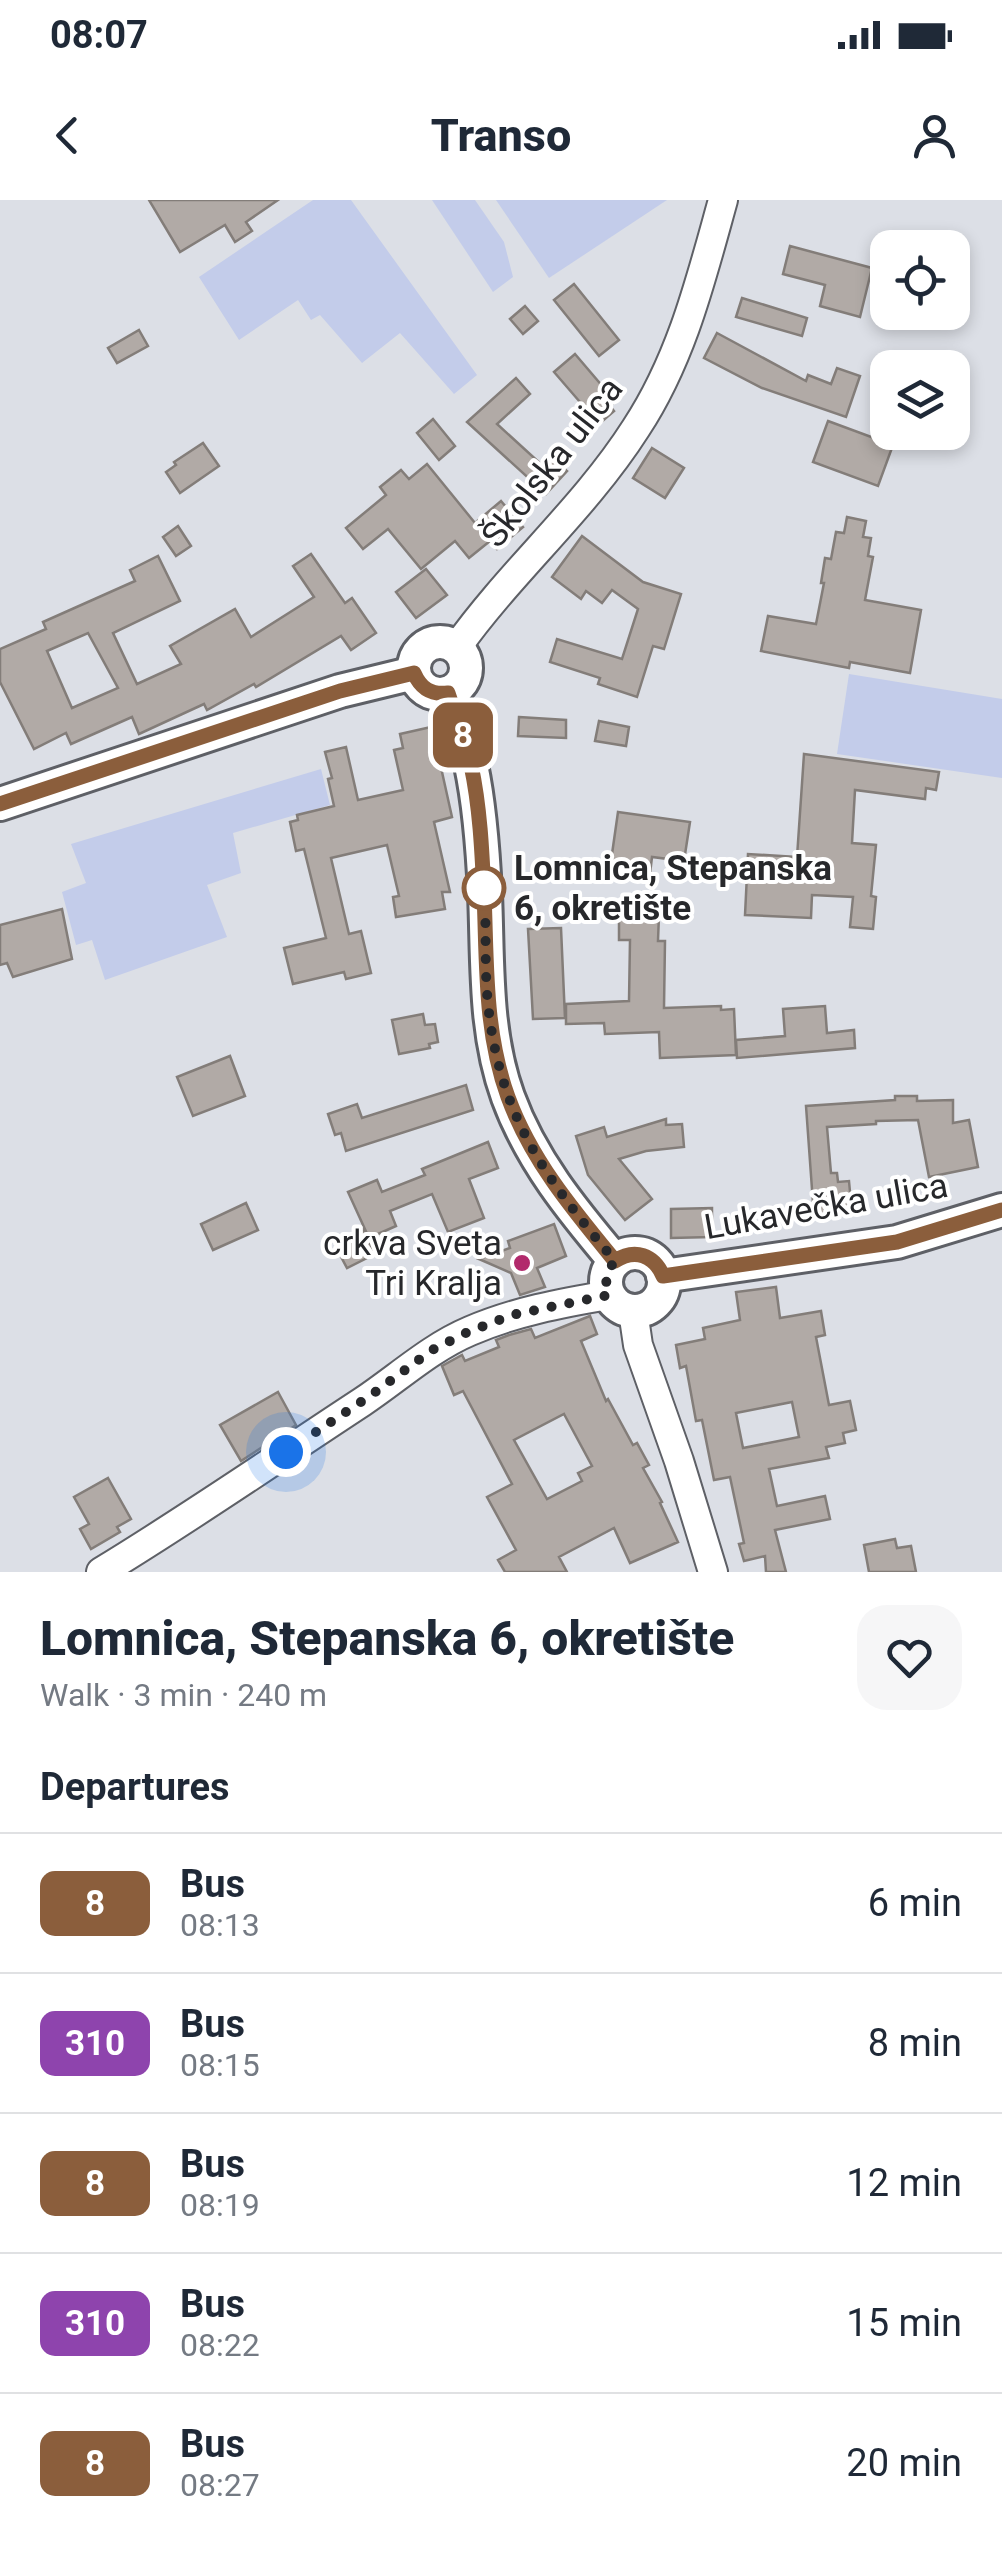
<!DOCTYPE html>
<html lang="en">
<head>
<meta charset="utf-8">
<style>
	:root { --surface:#fff; --page:#f6f6f7; --text:#1f2937; --muted:#747a83; --line:#e0e1e3 }
	body { margin:0; font-family:Roboto,sans-serif; background:var(--page); color:var(--text); height:100vh; display:flex; flex-direction:column; font-size:38px; white-space:nowrap }
	* { box-sizing:border-box; margin:0 }
	p { font-size:32px; color:var(--muted) }
	.icon { flex:none; width:55px; height:55px; fill:none; stroke:currentColor; stroke-width:2; stroke-linecap:round; stroke-linejoin:round }
	.map { position:relative; height:1372px; overflow:hidden }
	.panel { display:flex; flex-direction:column; background:var(--surface); flex:1 }
	.panel>* { flex:none }
	.badge { padding:0 20px; border-radius:15px; font-size:35px; line-height:65px }
	.controls { position:absolute; left:870px; top:30px; display:grid; gap:20px }
	.controls a { display:grid; place-items:center; width:100px; height:100px; border-radius:20px; background:var(--surface); box-shadow:0 5px 15px #0003; font-size:50px }
	.you { position:absolute; width:50px; height:50px; margin:-25px; border:8px solid #fff; border-radius:50%; background:#1a73e8; box-shadow:0 0 0 15px #1a73e833 }
	.map>.badge { position:absolute; translate:-50% -50%; box-shadow:0 0 0 5px #fff }
	h2 { padding:0 40px; font-size:38px; line-height:90px }
	.round { display:grid; place-items:center; flex:none; width:105px; height:105px; border-radius:30px; background:var(--page) }
	.head { display:flex; align-items:center; justify-content:space-between; height:170px; padding:0 40px }
	h1 { font-size:48px; font-weight:800; line-height:75px }
	ul { padding:0; list-style:none }
	li { display:flex; align-items:center; gap:30px; height:140px; padding:0 40px; border-top:2px solid var(--line) }
	li div { flex:1 }
	li b { display:block; font-size:38px }
	li em { font-style:normal }
	li .badge { min-width:110px; font-weight:700; text-align:center }
	.status { display:flex; justify-content:space-between; align-items:center; height:70px; padding:0 50px; background:var(--surface); direction:ltr }
	.status svg { height:28px; fill:currentColor }
	header { display:flex; justify-content:space-between; align-items:center; height:130px; padding:0 40px; background:var(--surface); font-size:45px; font-weight:800 }
	.map>svg:first-child { display:block }
	.green { fill:#c3ccea }
	.building { fill:#b1aaa6; stroke:#837d79; stroke-width:2.5; fill-rule:evenodd }
	.lines { fill:none; stroke-linecap:round; stroke-linejoin:round }
	.minor-casing { stroke:#5e6066; stroke-width:32 }
	.tertiary-casing { stroke:#5e6066; stroke-width:38 }
	.minor { stroke:#fff; stroke-width:28 }
	.tertiary { stroke:#fff; stroke-width:32 }
	.line-casing { stroke:#fff; stroke-width:22 }
	.line { stroke:#8b5e3c; stroke-width:15 }
	.walk { stroke:#27282b; stroke-width:10; stroke-dasharray:0 18 }
	.stop-dot { fill:#fff; stroke:#8b5e3c; stroke-width:5 }
	.poi-dot { fill:#b22a6c; stroke:#fff; stroke-width:4 }
	.labels { text-anchor:middle; stroke-width:8; stroke-linejoin:round; paint-order:stroke }
	.street-label { font-size:35px; fill:#27282b; stroke:#fff }
	.stop-label { font-size:35px; font-weight:bold; fill:#27282b; stroke:#fff; text-anchor:start }
	.poi-label { font-size:35px; fill:#27282b; stroke:#fff; text-anchor:end }
</style>
</head>
<body>
<div class="status"><b>08:07</b><svg viewBox="0 0 49 12"><path d="M0 12V9h3v3zM5 12V6h3v6zM10 12V3h3v9zM15 12V0h3v12zM26 1h20v11H26zM47 4h2v5h-2z"/></svg></div>
<header><svg class="icon" aria-label="back" viewBox="0 0 24 24"><path d="M15 5l-7 7 7 7"/></svg>Transo<svg class="icon" aria-label="person" viewBox="0 0 24 24"><circle cx="12" cy="8" r="4"/><path d="M4 21q1-7 8-7t8 7"/></svg></header>
<div class="map">
<svg width="1002" height="1372" viewBox="0 0 1002 1372">
	<rect width="100%" height="100%" fill="#dcdfe6"/>
	<g class="green">
		<path d="M313 0H351L477 175 454 194 400 133 362 163 320 115 311 120 298 100 239 140 199 77Z"/>
		<path d="M432 0H475L504 42 513 77 493 92Z"/>
		<path d="M496 0H667L549 78Z"/>
		<path d="M849 474 1002 499V578L837 554Z"/>
		<path d="M321 569 330 605 233 633 241 673 207 685 227 737 105 780 92 740 76 745 62 692 86 683 71 644Z"/>
	</g>
	<g class="building">
		<path d="M149 0H278L246 22 252 31 235 42 225 25 180 52Z"/>
		<path d="M790 46 872 68 860 117 820 106 825 85 783 74Z"/>
		<path d="M574 84 619 140 599 156 554 100Z"/>
		<path d="M742 98 807 118 802 136 736 117Z"/>
		<path d="M525 106 538 121 523 134 510 119Z"/>
		<path d="M139 130 148 146 117 163 108 148Z"/>
		<path d="M717 133 806 181 808 175 831 184 837 168 860 176 846 217 762 188 704 158Z"/>
		<path d="M575 154 615 201 610 206 614 211 599 224 554 172Z"/>
		<path d="M516 178 530 194 497 224 543 266 551 257 567 271 546 294 467 222Z"/>
		<path d="M433 219 455 246 439 260 417 233Z"/>
		<path d="M828 221 893 245 878 286 813 262Z"/>
		<path d="M203 243 219 266 180 293 166 272 176 265 174 262Z"/>
		<path d="M652 248 684 268 665 298 633 278Z"/>
		<path d="M427 264 475 323 501 301 523 327 497 349 490 341 469 358 455 341 421 369 388 329 363 349 346 328 386 295 380 287 401 270 409 279Z"/>
		<path d="M847 317 866 321 863 337 871 338 868 356 873 357 865 400 921 410 910 473 850 462 849 468 761 451 768 416 816 424 824 383H821L825 358 831 359 836 332 844 333Z"/>
		<path d="M178 326 191 346 176 356 163 337Z"/>
		<path d="M582 336 643 382 681 394 664 449 653 446 637 497 598 484 600 478 550 462 557 439 622 459 638 409 612 390 602 403 586 391 581 399 552 377Z"/>
		<path d="M311 354 345 403 352 398 376 433 351 450 341 436 256 487 254 484 207 510 204 504 139 534 132 517 71 544 66 533 34 549 0 482V449L46 429 43 422 135 381 130 370 158 356 180 401 113 433 137 484 181 464 170 446 235 409 251 437 314 397 293 366ZM88 433 118 488 72 508 47 451Z"/>
		<path d="M426 369 447 395 416 418 396 392Z"/>
		<path d="M519 517 566 520V538L518 536Z"/>
		<path d="M599 521 629 527 626 546 595 541Z"/>
		<path d="M431 527 433 535 441 533 447 552 438 554 452 617 434 622 450 692H442L445 709 396 717 393 697 399 696 387 645 331 658 349 734 361 731 371 773 346 779 344 772 293 784 284 748 326 738 304 649 296 651 290 622 298 620 297 615 334 606 328 579 332 578 325 552 346 547 358 600 403 590 394 550 403 548 400 534Z"/>
		<path d="M804 554 939 572 936 590 926 588 925 599 855 590 852 643 876 645 871 696 876 697 873 729 850 727 853 697 812 695 811 718 745 715 748 654 797 657Z"/>
		<path d="M618 612 690 622 684 661 652 657 650 674 610 668Z"/>
		<path d="M62 709 72 759 13 777 7 763 0 765V725Z"/>
		<path d="M619 715H659L658 741H665L664 808 721 806V810L734 809 736 855 660 858 659 832 605 834 604 823 566 824V804L629 801 630 740H619Z"/>
		<path d="M561 728 565 818 533 819 528 729Z"/>
		<path d="M825 806 827 833 854 830 855 848 737 858 736 840 785 836 783 809Z"/>
		<path d="M423 814 425 825 435 824 438 842 429 844 430 848 399 854 392 820Z"/>
		<path d="M230 856 245 896 193 916 177 877Z"/>
		<path d="M466 885 473 910 346 951 341 933 335 935 328 914 357 904 362 918Z"/>
		<path d="M895 896H917V901L953 900V923L969 920 978 967 929 977 918 920 876 921V924L827 927 831 973H837L838 982 849 981 852 1014 814 1017 806 906 895 900Z"/>
		<path d="M666 919V925L682 924 684 947 646 951 619 959 652 999 625 1020 588 975 576 936 604 927 607 937Z"/>
		<path d="M488 942 498 968 469 979 484 1018 448 1032 432 994 390 1011 396 1026 369 1038 348 992 377 980 382 992 425 975 422 969Z"/>
		<path d="M246 1003 258 1030 213 1050 201 1024Z"/>
		<path d="M712 1008V1037L671 1038V1009Z"/>
		<path d="M554 1024 566 1056 537 1068 545 1087 520 1095 511 1073 479 1059 510 1048 508 1041Z"/>
		<path d="M363 1029 375 1054 347 1068 339 1053 346 1049 342 1039Z"/>
		<path d="M776 1087 780 1118 821 1111 825 1135 816 1137 829 1205 850 1201 856 1230 843 1233 845 1243 826 1247 829 1258 769 1269 777 1306 825 1296 830 1319 775 1330 786 1372H766L765 1356 744 1361 739 1344 744 1343 730 1277 714 1280 702 1220 696 1221 686 1166 680 1168 676 1145 705 1139 703 1128 740 1120 736 1092ZM792 1202 799 1237 743 1248 736 1213Z"/>
		<path d="M590 1116 597 1134 581 1141 606 1201 608 1199 633 1245 637 1243 649 1265 643 1268 662 1302 660 1303 678 1342 630 1363 614 1328 559 1357 567 1372H505L498 1360 516 1350 487 1297 512 1284 463 1191 454 1195 442 1166 462 1155 465 1161 499 1147 496 1140 509 1135 531 1129 535 1138ZM564 1214 592 1266 578 1273 582 1281 547 1299 514 1240Z"/>
		<path d="M278 1192 296 1225 241 1261 220 1225Z"/>
		<path d="M108 1278 131 1319 117 1327 120 1332 91 1349 80 1329 89 1324 74 1297Z"/>
		<path d="M895 1339 897 1348 911 1346 916 1372H869L864 1345Z"/>
	</g>
	<g class="lines">
		<defs>
			<g id="minor">
				<path d="M457 447C512 370 585 308 636 228 682 158 701 79 723 0"/>
				<path d="M633 1111 638 1145 679 1261 713 1372"/>
				<path d="M101 1372C190 1318 275 1259 362 1202 398 1178 430 1148 470 1131 514 1112 561 1103 609 1095"/>
			</g>
			<g id="tertiary">
				<circle cx="440" cy="468" r="26"/>
				<path d="M448 493C456 517 466 541 471 565 480 607 483 651 485 694 488 762 484 831 508 897 531 960 572 1010 615 1061"/>
				<path d="M0 604 340 491 414 473"/>
				<circle cx="635" cy="1082" r="29"/>
				<path d="M663 1076 897 1042 1002 1010"/>
			</g>
		</defs>
		<use href="#minor" class="minor-casing"/>
		<use href="#tertiary" class="tertiary-casing"/>
		<use href="#minor" class="minor"/>
		<use href="#tertiary" class="tertiary"/>
	</g>
	<g class="lines">
		<defs>
			<path id="line" d="M0 604 340 491 414 473C421 489 431 495 448 493 456 517 466 541 471 565 480 607 482 651 484 694 487 762 484 831 508 897 531 960 573 1010 615 1061 635 1048 654 1055 663 1076L897 1042 1002 1010"/>
		</defs>
		<use href="#line" class="line-casing"/>
		<use href="#line" class="line"/>
		<path class="walk" d="M286 1252 370 1196 432 1150 468 1132 512 1115 609 1095C604 1082 606 1072 615 1061 544 976 500 917 488 804 484 765 487 726 484 688"/>
	</g>
	<circle class="stop-dot" cx="484" cy="688" r="20"/>
	<circle class="poi-dot" cx="522" cy="1063" r="10"/>
	<g class="labels">
		<g class="street-label">
			<text transform="translate(552 262) rotate(-52)" y="12">Školska ulica</text>
			<text transform="translate(826 1006) rotate(-10)" y="12">Lukavečka ulica</text>
		</g>
		<g class="stop-label">
			<text x="514" y="680">Lomnica, Stepanska<tspan x="514" dy="40">6, okretište</tspan></text>
		</g>
		<g class="poi-label">
			<text x="502" y="1055">crkva Sveta<tspan x="502" dy="40">Tri Kralja</tspan></text>
		</g>
	</g>
</svg>
<div class="controls">
<a><svg class="icon" aria-label="locate" viewBox="0 0 24 24"><circle cx="12" cy="12" r="6"/><path d="M12 2v4M12 18v4M2 12h4M18 12h4"/></svg></a>
<a><svg class="icon" aria-label="layers" viewBox="0 0 24 24"><path d="M12 4l9 5-9 5-9-5zM3 14l9 5 9-5"/></svg></a>
</div>
<div class="you" style="left:286px;top:1252px"></div>
<b class="badge" style="left:463px;top:535px;background:#8b5e3c;color:#fff">8</b>
</div>
<section class="panel">
<div class="head"><div><h1>Lomnica, Stepanska 6, okretište</h1><p>Walk · 3 min · 240 m</p></div><a class="round"><svg class="icon" aria-label="heart" viewBox="0 0 24 24"><path d="M12 20l-8-8c-3-5 5-10 8-4 3-6 11-1 8 4z"/></svg></a></div>
<h2>Departures</h2>
<ul>
<li><span class="badge" style="background:#8b5e3c;color:#fff">8</span><div><b>Bus</b><p>08:13</p></div><em>6 min</em></li>
<li><span class="badge" style="background:#8e44ad;color:#fff">310</span><div><b>Bus</b><p>08:15</p></div><em>8 min</em></li>
<li><span class="badge" style="background:#8b5e3c;color:#fff">8</span><div><b>Bus</b><p>08:19</p></div><em>12 min</em></li>
<li><span class="badge" style="background:#8e44ad;color:#fff">310</span><div><b>Bus</b><p>08:22</p></div><em>15 min</em></li>
<li><span class="badge" style="background:#8b5e3c;color:#fff">8</span><div><b>Bus</b><p>08:27</p></div><em>20 min</em></li>
</ul>
</section>
</body>
</html>
